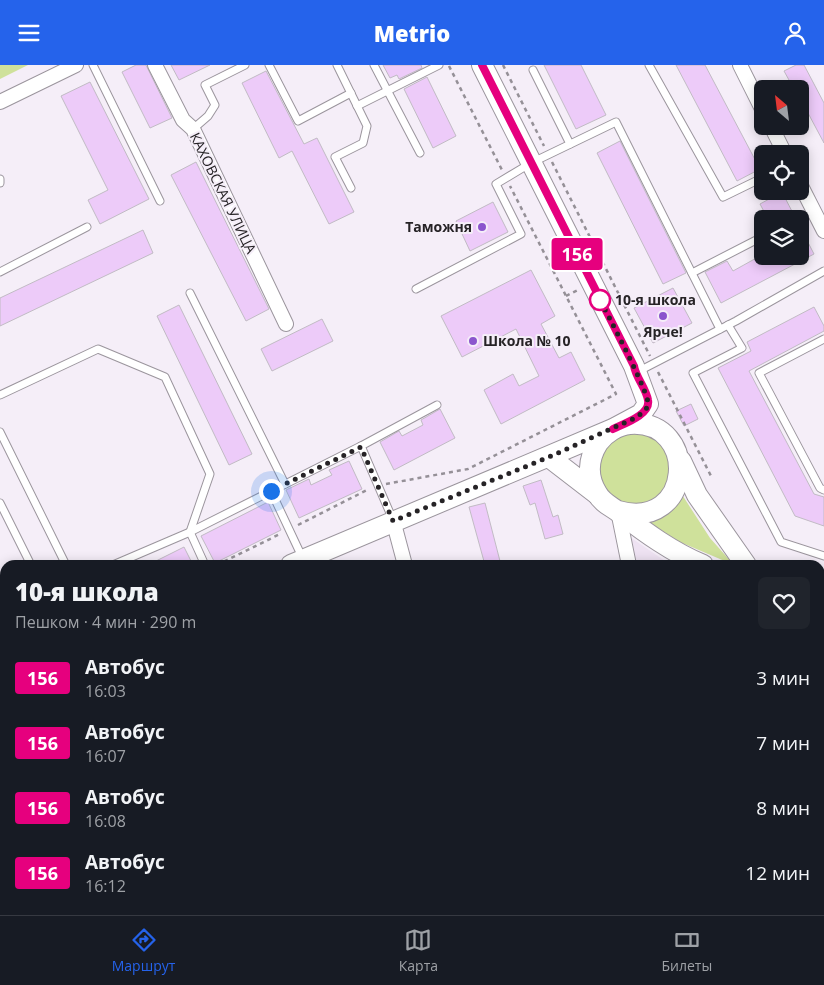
<!DOCTYPE html>
<html lang="ru">
<head>
<meta charset="utf-8">
<style>
	:root { --surface:#171b24; --page:#20242c; --text:#f1f3f6; --muted:#9ea1a6; --line:#363941; --accent:#2563eb }
	body { margin:0; font-family:"Open Sans",sans-serif; background:var(--page); color:var(--text); height:100vh; display:flex; flex-direction:column; font-size:19px; white-space:nowrap }
	* { box-sizing:border-box; margin:0 }
	p { font-size:16px; color:var(--muted) }
	.icon { flex:none; width:28px; height:28px; fill:none; stroke:currentColor; stroke-width:2; stroke-linecap:round; stroke-linejoin:round }
	.map { position:relative; flex:1; overflow:hidden }
	.sheet { position:absolute; left:0px; top:495px; width:825px; height:355px; display:flex; flex-direction:column; background:var(--surface); border-radius:15px 15px 0 0; box-shadow:0 2px 12px #0003 }
	.sheet>* { flex:none }
	.badge { padding:0 10px; border-radius:4px; font-size:18px; line-height:32px }
	.needle { width:32px; rotate:332deg }
	.fabs { position:absolute; left:754px; top:15px; display:grid; gap:10px }
	.fabs a { display:grid; place-items:center; width:55px; height:55px; border-radius:8px; background:var(--surface); box-shadow:0 2px 12px #0003; font-size:25px }
	.you { position:absolute; width:25px; height:25px; margin:-12px; border:4px solid #fff; border-radius:50%; background:#1a73e8; box-shadow:0 0 0 8px #1a73e833 }
	.map>.badge { position:absolute; translate:-50% -50%; box-shadow:0 0 0 2px #fff }
	.round { display:grid; place-items:center; flex:none; width:52px; height:52px; border-radius:8px; background:var(--page) }
	.overview { display:flex; align-items:center; justify-content:space-between; height:85px; padding:0 15px }
	h1 { font-size:24px; font-weight:800; line-height:38px }
	ul { padding:0; list-style:none }
	li { display:flex; align-items:center; gap:15px; height:65px; padding:0 15px }
	li div { flex:1 }
	li b { display:block; font-size:19px }
	li em { font-style:normal }
	li .badge { min-width:55px; font-weight:700; text-align:center }
	header { display:flex; justify-content:space-between; align-items:center; height:65px; padding:0 15px; background:var(--accent); color:#fff; font-size:22px; font-weight:800 }
	.tabs { display:flex; justify-content:space-around; align-items:center; height:70px; border-top:1px solid var(--line); background:var(--surface); font-size:14px; color:var(--muted) }
	.tabs a { display:grid; justify-items:center; gap:2px }
	.tabs .current { color:var(--accent) }
	.map>svg:first-child { display:block }
	.built { fill:#eee2f2 }
	.green { fill:#cfe19b }
	.building { fill:#edcbf9; stroke:#c1bbc4 }
	.lines { fill:none; stroke-linecap:round; stroke-linejoin:round }
	.lane-casing { stroke:#9b959d; stroke-width:9 }
	.street-casing { stroke:#9b959d; stroke-width:16 }
	.secondary-casing { stroke:#9b959d; stroke-width:22 }
	.path { stroke:#959097; stroke-width:2.5; stroke-dasharray:4 4; stroke-linecap:butt }
	.lane { stroke:#fff; stroke-width:7 }
	.street { stroke:#fff; stroke-width:14 }
	.secondary { stroke:#fff; stroke-width:20 }
	.line-casing { stroke:#fff; stroke-width:11 }
	.line { stroke:#e6007e; stroke-width:8 }
	.walk { stroke:#262326; stroke-width:5; stroke-dasharray:0 9 }
	.poi-dot { fill:#8b55cd; stroke:#f5eef8; stroke-width:2 }
	.stop-dot { fill:#fff; stroke:#e6007e; stroke-width:2.5 }
	.labels { text-anchor:middle; stroke-width:4; stroke-linejoin:round; paint-order:stroke }
	.street-label { font-size:14px; fill:#262326; stroke:#f5eef8 }
	.poi-label { font-size:14px; font-weight:bold; fill:#262326; stroke:#f5eef8; text-anchor:end }
	.stop-label { font-size:14px; font-weight:bold; fill:#262326; stroke:#f5eef8; text-anchor:start }
</style>
</head>
<body>
<header><svg class="icon" aria-label="menu" viewBox="0 0 24 24"><path d="M4 6h16M4 12h16M4 18h16"/></svg>Metrio<svg class="icon" aria-label="person" viewBox="0 0 24 24"><circle cx="12" cy="8" r="4"/><path d="M4 21q1-7 8-7t8 7"/></svg></header>
<div class="map">
<svg width="824" height="850" viewBox="0 0 824 850">
	<rect width="100%" height="100%" fill="#f5eef8"/>
	<g class="built">
		<path d="M627 470 671 500H634Z"/>
		<path d="M820 564 824 566V841L820 843Z"/>
	</g>
	<g class="green">
		<path d="M0 0H28L0 14Z"/>
		<path d="M621 367 653 369 672 393 666 429 628 444 597 421V389Z"/>
		<path d="M679 425 710 473 734 500 680 477 642 453Z"/>
		<path d="M0 676 5 683V728L0 718Z"/>
		<path d="M0 749 5 760V807L0 797Z"/>
		<path d="M5 841V845H25L23 850H0V844Z"/>
	</g>
	<g class="building">
		<path d="M136 0H146L172 53 150 63 122 7Z"/>
		<path d="M171 0H210L179 15Z"/>
		<path d="M383 0H421L422 3 399 14 397 10 390 13Z"/>
		<path d="M544 0H581L606 50 576 64Z"/>
		<path d="M676 0H705L760 104 737 116Z"/>
		<path d="M796 0H804L824 38V78L800 33V24H794L784 6Z"/>
		<path d="M266 6 304 79 317 73 354 147 329 159 292 86 279 93 242 18Z"/>
		<path d="M427 12 456 71 433 83 404 24Z"/>
		<path d="M90 17 149 134 100 159 88 135 108 125 61 31Z"/>
		<path d="M620 76 686 208 663 219 597 88Z"/>
		<path d="M196 97 269 244 246 256 171 110Z"/>
		<path d="M782 127 796 154H768L760 139Z"/>
		<path d="M493 137 508 167 470 186 456 156Z"/>
		<path d="M800 162 814 189 721 238 705 207 727 196 733 206 760 191H800Z"/>
		<path d="M143 165 153 188 0 261V233Z"/>
		<path d="M531 205 555 251 541 259 559 293 571 287 585 315 501 359 484 325 513 309 519 321 539 311 516 264 462 292 441 251Z"/>
		<path d="M673 223 692 258 653 278 634 243Z"/>
		<path d="M179 240 252 389 229 400 157 251Z"/>
		<path d="M814 242 824 261V266L749 306 814 429 824 432V461L795 451 718 303 751 286 747 277Z"/>
		<path d="M322 254 333 276 272 306 261 284Z"/>
		<path d="M691 339 698 354 684 361 676 346Z"/>
		<path d="M440 344 455 373 394 405 380 377 399 366 402 371 423 360 421 355Z"/>
		<path d="M349 396 362 424 299 453 286 425 309 414 311 420 332 410 329 405Z"/>
		<path d="M541 415 553 452 558 450 563 469 545 474 535 438 530 440 523 421Z"/>
		<path d="M268 437 281 465 215 498 201 471Z"/>
		<path d="M485 438 501 500H485L469 442Z"/>
		<path d="M184 482 193 500H148Z"/>
	</g>
	<g class="lines">
		<defs>
			<g id="lane">
				<path d="M93 0 160 136"/>
				<path d="M269 0 298 56 351 28"/>
				<path d="M337 0 367 61 363 78 335 92 351 123"/>
				<path d="M374 0 420 88"/>
				<path d="M649 0 723 132 762 113"/>
				<path d="M533 5 570 79"/>
				<path d="M357 41 439 0"/>
				<path d="M193 64 208 51 215 40 205 20 245 0"/>
				<path d="M0 114V118"/>
				<path d="M0 207 87 162"/>
				<path d="M692 208 760 173"/>
				<path d="M416 224 521 169 496 119 531 98 616 57 720 264"/>
				<path d="M190 228 285 419"/>
				<path d="M728 260 742 283 693 308 781 477 824 491"/>
				<path d="M824 274 759 308 820 423 824 425"/>
				<path d="M639 306 736 256 824 206"/>
				<path d="M0 330 98 284 165 312 210 409 190 467 205 500"/>
				<path d="M0 367 66 500"/>
				<path d="M361 381 437 340"/>
				<path d="M271 426 303 494"/>
				<path d="M0 438 31 500"/>
				<path d="M113 500 190 467 361 381 393 455"/>
				<path d="M820 525 824 523"/>
				<path d="M820 626 824 625"/>
				<path d="M820 755 824 754"/>
			</g>
			<g id="street">
				<path d="M155 0 183 55 193 64 286 259"/>
				<path d="M740 0 762 44"/>
				<path d="M0 37 76 0"/>
				<path d="M771 61 785 89"/>
				<path d="M800 119 824 166"/>
				<path d="M618 446 629 500"/>
				<path d="M393 455 405 500"/>
				<path d="M91 845 93 850"/>
				<path d="M223 845 225 850"/>
				<path d="M376 845 378 850"/>
				<path d="M520 845 522 850"/>
				<path d="M700 845 701 850"/>
			</g>
			<g id="secondary">
				<path d="M549 392 597 429"/>
				<path d="M681 396 697 430 746 500"/>
				<path d="M618 446C694 467 700 354 630 359 618 360 605 368 598 378 588 394 587 412 597 428 602 438 611 441 620 448 646 468 672 487 703 500"/>
				<path d="M291 500 613 364 641 349 648 339 634 301 482 0"/>
				<path d="M820 545 824 547"/>
				<path d="M0 635 5 632"/>
				<path d="M0 659 5 669"/>
				<path d="M0 732 5 742"/>
				<path d="M51 850 61 845"/>
			</g>
		</defs>
		<use href="#lane" class="lane-casing"/>
		<use href="#street" class="street-casing"/>
		<use href="#secondary" class="secondary-casing"/>
		<g class="path">
			<path d="M503 0 544 81"/>
			<path d="M449 1 502 105"/>
			<path d="M552 97 650 291"/>
			<path d="M566 231 578 225"/>
			<path d="M658 307 711 411"/>
			<path d="M386 419 468 404 616 329 510 121"/>
			<path d="M298 460 369 424"/>
			<path d="M217 500 280 469"/>
		</g>
		<use href="#lane" class="lane"/>
		<use href="#street" class="street"/>
		<use href="#secondary" class="secondary"/>
	</g>
	<g class="lines">
		<defs>
			<path id="line" d="M482 0 634 301C636 313 646 323 648 335 651 350 623 359 613 364"/>
		</defs>
		<use href="#line" class="line-casing"/>
		<use href="#line" class="line"/>
		<path class="walk" d="M271 426 361 382 393 456 549 392 635 353C640 349 647 346 648 339 650 330 607 248 600 235"/>
	</g>
	<g class="poi-dot">
		<circle cx="482" cy="162" r="5"/>
		<circle cx="663" cy="251" r="5"/>
		<circle cx="473" cy="276" r="5"/>
	</g>
	<circle class="stop-dot" cx="600" cy="235" r="10"/>
	<g class="labels">
		<g class="street-label">
			<text transform="translate(223 128) rotate(64)" y="5">КАХОВСКАЯ УЛИЦА</text>
		</g>
		<g class="poi-label">
			<text x="472" y="167">Таможня</text>
			<text x="663" y="272" text-anchor="middle">Ярче!</text>
			<text x="483" y="281" text-anchor="start">Школа № 10</text>
		</g>
		<g class="stop-label">
			<text x="615" y="240">10-я школа</text>
		</g>
	</g>
</svg>
<div class="fabs">
<a><svg class="needle" viewBox="-14 -14 28 28"><path d="M0-13l5 13h-10z" fill="#e53935"/><path d="M0 13l5-13h-10z" fill="#9ea1a6"/></svg></a>
<a><svg class="icon" aria-label="locate" viewBox="0 0 24 24"><circle cx="12" cy="12" r="6"/><path d="M12 2v4M12 18v4M2 12h4M18 12h4"/></svg></a>
<a><svg class="icon" aria-label="layers" viewBox="0 0 24 24"><path d="M12 4l9 5-9 5-9-5zM3 14l9 5 9-5"/></svg></a>
</div>
<div class="you" style="left:271px;top:426px"></div>
<b class="badge" style="left:577px;top:189px;background:#e6007e;color:#fff">156</b>
<section class="sheet">
<div class="overview"><div><h1>10-я школа</h1><p>Пешком · 4 мин · 290 m</p></div><a class="round"><svg class="icon" aria-label="heart" viewBox="0 0 24 24"><path d="M12 20l-8-8c-3-5 5-10 8-4 3-6 11-1 8 4z"/></svg></a></div>
<ul>
<li><span class="badge" style="background:#e6007e;color:#fff">156</span><div><b>Автобус</b><p>16:03</p></div><em>3 мин</em></li>
<li><span class="badge" style="background:#e6007e;color:#fff">156</span><div><b>Автобус</b><p>16:07</p></div><em>7 мин</em></li>
<li><span class="badge" style="background:#e6007e;color:#fff">156</span><div><b>Автобус</b><p>16:08</p></div><em>8 мин</em></li>
<li><span class="badge" style="background:#e6007e;color:#fff">156</span><div><b>Автобус</b><p>16:12</p></div><em>12 мин</em></li>
</ul>
</section>
</div>
<nav class="tabs">
<a class="current"><svg class="icon" aria-label="directions" viewBox="0 0 24 24"><path d="M12 3l9 9-9 9-9-9zM9 14v-3h6M13 9l2 2-2 2"/></svg>Маршрут</a>
<a><svg class="icon" aria-label="map" viewBox="0 0 24 24"><path d="M3 6l6-2 6 2 6-2v14l-6 2-6-2-6 2zM9 4v14M15 6v14"/></svg>Карта</a>
<a><svg class="icon" aria-label="tickets" viewBox="0 0 24 24"><path d="M3 7h18v10H3zM15 7v10"/></svg>Билеты</a>
</nav>
</body>
</html>
